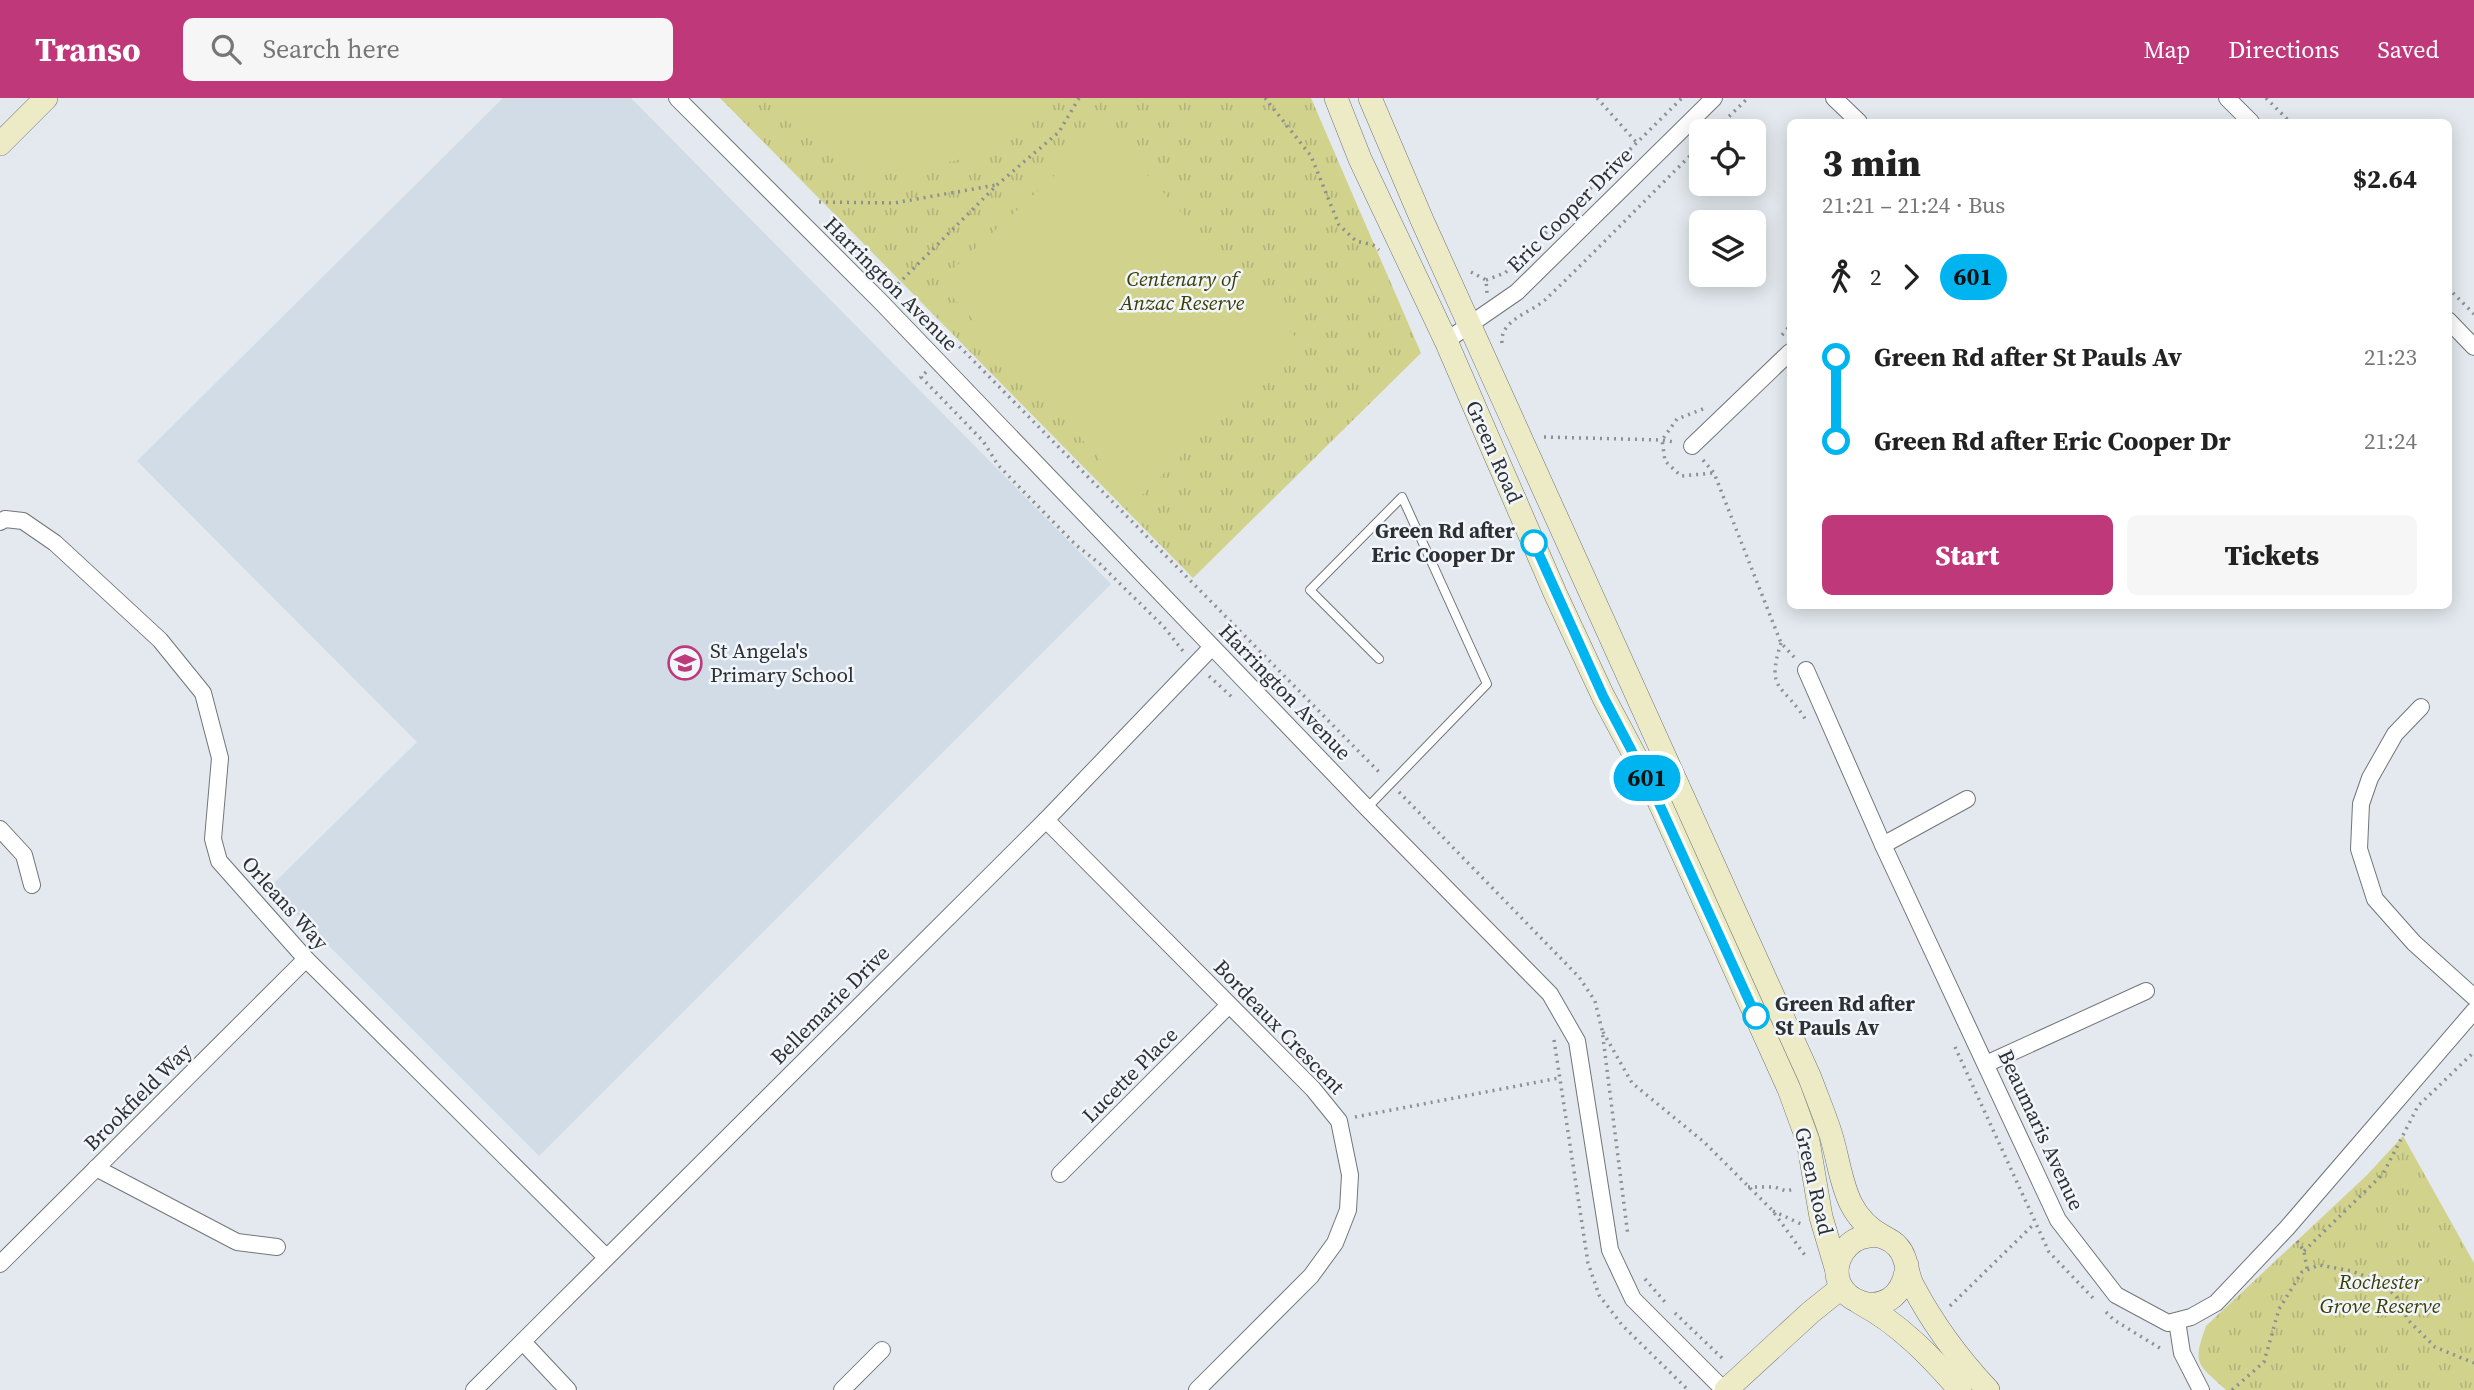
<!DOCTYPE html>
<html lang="en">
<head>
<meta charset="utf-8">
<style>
	:root { --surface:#fff; --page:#f6f6f6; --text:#222; --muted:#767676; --accent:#bf387a }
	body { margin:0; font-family:"Source Serif 4",serif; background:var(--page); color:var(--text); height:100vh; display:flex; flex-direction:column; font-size:26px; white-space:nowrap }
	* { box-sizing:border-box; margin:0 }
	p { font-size:23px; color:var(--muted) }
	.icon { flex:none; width:38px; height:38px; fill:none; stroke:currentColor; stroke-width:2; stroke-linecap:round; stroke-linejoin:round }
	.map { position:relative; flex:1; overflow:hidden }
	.details { position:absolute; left:1787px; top:21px; width:665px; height:490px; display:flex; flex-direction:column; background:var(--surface); border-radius:10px; box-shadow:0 4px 18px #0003 }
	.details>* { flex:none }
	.badge { padding:0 14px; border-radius:23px; font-size:24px; line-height:46px }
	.controls { position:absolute; left:1689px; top:21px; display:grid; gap:14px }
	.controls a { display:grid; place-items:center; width:77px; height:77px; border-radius:10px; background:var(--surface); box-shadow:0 4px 18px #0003; font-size:35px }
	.map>.badge { position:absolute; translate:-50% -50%; box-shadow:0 0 0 4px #fff }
	.legs { display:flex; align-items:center; gap:10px; height:77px; padding:0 35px; font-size:23px }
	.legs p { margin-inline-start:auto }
	.overview { display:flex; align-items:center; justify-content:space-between; height:119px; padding:0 35px }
	h1 { font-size:38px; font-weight:800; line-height:52px }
	.cta { display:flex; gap:14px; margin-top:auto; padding:14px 35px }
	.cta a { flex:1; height:80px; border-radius:10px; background:var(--accent); color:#fff; font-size:28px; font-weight:800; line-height:80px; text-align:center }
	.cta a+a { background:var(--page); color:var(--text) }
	ul { padding:0 35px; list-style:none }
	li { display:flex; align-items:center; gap:24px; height:84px; font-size:26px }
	li i { display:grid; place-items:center; width:10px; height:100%; margin:0 9px; background:currentColor }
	li i::after { content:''; width:18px; height:18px; margin:-9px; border:5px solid; border-radius:50%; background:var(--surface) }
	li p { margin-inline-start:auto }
	li:first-child i { background:linear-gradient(#0000 50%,currentColor 0) }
	li:last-child i { background:linear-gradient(currentColor 50%,#0000 0) }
	header { display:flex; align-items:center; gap:42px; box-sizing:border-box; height:98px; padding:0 35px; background:var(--accent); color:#fff }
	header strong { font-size:33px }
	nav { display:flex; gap:38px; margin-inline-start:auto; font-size:24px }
	.search { width:490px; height:63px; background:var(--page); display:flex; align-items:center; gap:18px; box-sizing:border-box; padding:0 24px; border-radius:10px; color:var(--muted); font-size:26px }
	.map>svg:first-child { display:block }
	.built { fill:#d2dce7 }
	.park { fill:url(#park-tufts) }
	.garden { fill:#d1d38d }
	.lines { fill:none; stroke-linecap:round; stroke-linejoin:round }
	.lane-casing { stroke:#71767a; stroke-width:10 }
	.street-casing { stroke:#71767a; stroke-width:18 }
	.secondary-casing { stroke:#71767a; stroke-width:24 }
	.path { stroke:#8c9093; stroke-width:3.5; stroke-dasharray:2 5; stroke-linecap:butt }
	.lane { stroke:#fff; stroke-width:8 }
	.street { stroke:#fff; stroke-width:16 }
	.secondary { stroke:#ecebc6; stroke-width:23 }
	.line-1-casing { stroke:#fff; stroke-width:16 }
	.line-1 { stroke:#00b5ef; stroke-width:10 }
	.stop-1-dot { fill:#fff; stroke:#00b5ef; stroke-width:3.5 }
	.labels { text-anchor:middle; stroke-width:5; stroke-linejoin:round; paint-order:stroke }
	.street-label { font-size:21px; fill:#2d2f31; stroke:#f0f6fb }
	.park-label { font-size:21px; font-style:italic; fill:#3d3d02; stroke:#f0f6fb }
	.stop-label { font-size:21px; font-weight:bold; fill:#2d2f31; stroke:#f0f6fb; text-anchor:end }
	.poi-label { font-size:21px; fill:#2d2f31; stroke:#f0f6fb; text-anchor:start }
</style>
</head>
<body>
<header>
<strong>Transo</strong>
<div class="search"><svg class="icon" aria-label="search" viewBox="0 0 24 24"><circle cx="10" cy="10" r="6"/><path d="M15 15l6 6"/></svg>Search here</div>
<nav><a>Map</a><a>Directions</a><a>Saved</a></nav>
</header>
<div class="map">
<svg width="2474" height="1292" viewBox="0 0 2474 1292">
	<defs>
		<pattern id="park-tufts" width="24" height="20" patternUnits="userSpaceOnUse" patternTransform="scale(1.75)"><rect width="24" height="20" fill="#d1d38d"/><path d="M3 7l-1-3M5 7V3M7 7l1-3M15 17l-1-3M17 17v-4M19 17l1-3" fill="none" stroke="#b4b57a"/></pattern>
	</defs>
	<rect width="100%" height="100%" fill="#e3e9ee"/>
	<path class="built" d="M503 0H631L1111 486 539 1058 270 789 417 644 137 363Z"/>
	<g class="park">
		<path d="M720 0H1311L1421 255 1193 480Z"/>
		<path d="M2403 1038 2474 1165V1292H2226C2197 1265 2192 1267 2206 1228L2367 1077Z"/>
	</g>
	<g class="garden">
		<path d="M777 0H1038L982 57 860 82 791 26Z"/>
		<path d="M1105 31 1298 242 1137 402 939 184Z"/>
	</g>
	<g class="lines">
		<defs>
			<path id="lane" d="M1367 710 1487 586 1402 399 1310 492 1379 561"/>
			<g id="street">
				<path d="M677 0 881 204 1367 710 1550 896 1577 943 1610 1152 1633 1201 1724 1292"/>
				<path d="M1834 0 1859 24"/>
				<path d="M2227 0 2251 24"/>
				<path d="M2448 222 2474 249"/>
				<path d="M1446 243 1517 194 1714 0"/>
				<path d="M1692 348 1790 254"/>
				<path d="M0 424 5 421 23 423 55 445 160 542 203 595 220 660 213 741 219 763 306 861 606 1159"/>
				<path d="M1806 572 1883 747 2058 1122 2116 1197 2168 1225 2191 1219 2216 1205 2287 1130 2474 913"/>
				<path d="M2421 609 2395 636 2370 680 2361 706 2359 751 2375 801 2414 845 2474 899"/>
				<path d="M1046 722 1313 991 1339 1023 1350 1077 1348 1112 1335 1145 1311 1178 1197 1292"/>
				<path d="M0 731 24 757 32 787"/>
				<path d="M1883 747 1967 701"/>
				<path d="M1986 966 2146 893"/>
				<path d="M96 1070 237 1144 277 1149"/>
				<path d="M1060 1076 1229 907"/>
				<path d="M0 1166 306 861"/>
				<path d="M2177 1223 2182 1255 2201 1292"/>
				<path d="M523 1244 568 1292"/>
				<path d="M474 1292 1046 722 1212 549"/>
				<path d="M842 1292 882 1252"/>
			</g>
			<g id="secondary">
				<path d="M1336 0 1360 61 1446 243 1555 495 1603 598 1658 701 1789 991 1808 1043 1821 1119 1837 1173"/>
				<path d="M1370 0 1422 122 1810 980C1817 999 1825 1018 1831 1037 1843 1077 1842 1117 1884 1139"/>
				<path d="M0 46 46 0"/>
				<path d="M1907 1167C1900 1236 1814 1202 1843 1154 1849 1145 1858 1139 1869 1138 1879 1136 1891 1141 1898 1149 1908 1160 1906 1176 1913 1188 1933 1226 1959 1261 1988 1292"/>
				<path d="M1860 1205C1900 1226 1931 1259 1960 1292"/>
				<path d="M1726 1292 1811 1214 1841 1190"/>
			</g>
		</defs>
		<use href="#lane" class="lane-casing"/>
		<use href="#street" class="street-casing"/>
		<use href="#secondary" class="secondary-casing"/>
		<g class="path">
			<path d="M1265 0 1311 58 1339 127 1356 143 1373 147 1379 152"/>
			<path d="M1597 0 1637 45"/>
			<path d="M2266 0 2290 24"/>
			<path d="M1714 33 1748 0"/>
			<path d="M819 104 894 105 996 87"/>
			<path d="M1471 174 1486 182 1487 195"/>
			<path d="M1486 182 1505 175 1682 0"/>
			<path d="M898 186 998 86 1059 34 1079 0"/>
			<path d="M2448 190 2474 216"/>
			<path d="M1782 237 1790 228"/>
			<path d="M1502 245C1500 222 1530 215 1545 202 1598 151 1649 98 1701 47"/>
			<path d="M949 251 956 245 1381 676"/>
			<path d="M926 274 921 279 983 343 998 367 1027 397 1076 447 1100 466 1164 529 1183 553"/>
			<path d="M1703 311 1677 321 1662 342 1665 363 1681 378 1713 375"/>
			<path d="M1544 339 1662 342 1674 344"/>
			<path d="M1703 362 1714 375 1781 545 1795 560"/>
			<path d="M1781 545C1765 595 1784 585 1807 624"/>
			<path d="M1209 578 1234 601"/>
			<path d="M1399 694 1579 879 1595 903 1602 932 1628 1138"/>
			<path d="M1603 934 1632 985 1704 1044 1772 1112 1807 1160"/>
			<path d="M1554 942 1588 1165 1599 1197 1622 1227 1688 1292"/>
			<path d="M1955 949 2049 1154 2093 1200"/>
			<path d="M1355 1019 1559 980"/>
			<path d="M1748 1089H1775L1786 1093 1795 1091"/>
			<path d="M1773 1113 1801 1126"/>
			<path d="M2297 1143 2304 1153 2307 1171"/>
			<path d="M2304 1153 2383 1076 2418 1008 2474 954"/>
			<path d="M1645 1181 1665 1204"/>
			<path d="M1950 1208 2035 1125"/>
			<path d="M2106 1214 2114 1222 2163 1252"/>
			<path d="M1675 1215 1722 1260 1719 1263"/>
			<path d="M2232 1292 2264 1264 2279 1211 2302 1174 2319 1167 2352 1173 2380 1184 2396 1198 2408 1222 2435 1249 2474 1265"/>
		</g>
		<use href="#lane" class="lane"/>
		<use href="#street" class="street"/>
		<use href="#secondary" class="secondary"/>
	</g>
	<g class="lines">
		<defs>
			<path id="line-1" d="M1534 445 1603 598 1657 701 1756 918"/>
		</defs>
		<use href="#line-1" class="line-1-casing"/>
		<use href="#line-1" class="line-1"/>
	</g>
	<defs>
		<symbol id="school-ring" viewBox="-11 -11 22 22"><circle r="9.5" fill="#f0f6fb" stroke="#bf387a" stroke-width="1.5"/><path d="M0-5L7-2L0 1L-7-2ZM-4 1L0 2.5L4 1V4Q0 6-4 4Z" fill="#bf387a"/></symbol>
	</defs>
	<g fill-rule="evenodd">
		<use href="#school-ring" x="666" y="546" width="38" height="38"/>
	</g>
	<g class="stop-1-dot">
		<circle cx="1534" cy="445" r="12"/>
		<circle cx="1756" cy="918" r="12"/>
	</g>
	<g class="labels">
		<g class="street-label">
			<text transform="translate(1570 112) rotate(-45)" y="7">Eric Cooper Drive</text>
			<text transform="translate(891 186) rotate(45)" y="7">Harrington Avenue</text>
			<text transform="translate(1494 354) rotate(66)" y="7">Green Road</text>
			<text transform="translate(1285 594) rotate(46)" y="7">Harrington Avenue</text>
			<text transform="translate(285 805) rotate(48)" y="7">Orleans Way</text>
			<text transform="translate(830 907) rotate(-45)" y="7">Bellemarie Drive</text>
			<text transform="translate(1279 929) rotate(46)" y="7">Bordeaux Crescent</text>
			<text transform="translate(1130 977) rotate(-45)" y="7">Lucette Place</text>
			<text transform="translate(138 999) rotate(-45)" y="7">Brookfield Way</text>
			<text transform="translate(2041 1032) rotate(65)" y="7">Beaumaris Avenue</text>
			<text transform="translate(1814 1083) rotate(77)" y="7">Green Road</text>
		</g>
		<g class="park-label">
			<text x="1182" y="188">Centenary of<tspan x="1182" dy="24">Anzac Reserve</tspan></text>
			<text x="2380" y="1191">Rochester<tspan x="2380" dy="24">Grove Reserve</tspan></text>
		</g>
		<g class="stop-label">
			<text x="1515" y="440">Green Rd after<tspan x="1515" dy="24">Eric Cooper Dr</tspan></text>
			<text x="1775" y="913" text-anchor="start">Green Rd after<tspan x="1775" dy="24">St Pauls Av</tspan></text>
		</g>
		<g class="poi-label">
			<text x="710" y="560">St Angela's<tspan x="710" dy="24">Primary School</tspan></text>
		</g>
	</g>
</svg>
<div class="controls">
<a><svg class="icon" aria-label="locate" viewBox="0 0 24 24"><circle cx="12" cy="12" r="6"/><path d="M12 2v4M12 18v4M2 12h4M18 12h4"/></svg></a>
<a><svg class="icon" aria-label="layers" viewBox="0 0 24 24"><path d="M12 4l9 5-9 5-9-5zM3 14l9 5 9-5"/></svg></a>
</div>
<b class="badge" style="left:1647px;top:680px;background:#00b5ef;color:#111">601</b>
<section class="details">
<div class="overview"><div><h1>3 min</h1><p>21:21 – 21:24 · Bus</p></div><b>$2.64</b></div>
<div class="legs"><svg class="icon" aria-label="walk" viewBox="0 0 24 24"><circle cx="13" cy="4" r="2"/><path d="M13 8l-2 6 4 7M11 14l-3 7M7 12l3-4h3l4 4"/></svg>2<svg class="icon" aria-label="forward" viewBox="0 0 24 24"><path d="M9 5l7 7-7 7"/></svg><b class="badge" style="background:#00b5ef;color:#111">601</b></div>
<ul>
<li><i style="color:#00b5ef"></i><b>Green Rd after St Pauls Av</b><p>21:23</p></li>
<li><i style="color:#00b5ef"></i><b>Green Rd after Eric Cooper Dr</b><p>21:24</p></li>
</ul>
<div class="cta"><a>Start</a><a>Tickets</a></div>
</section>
</div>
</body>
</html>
